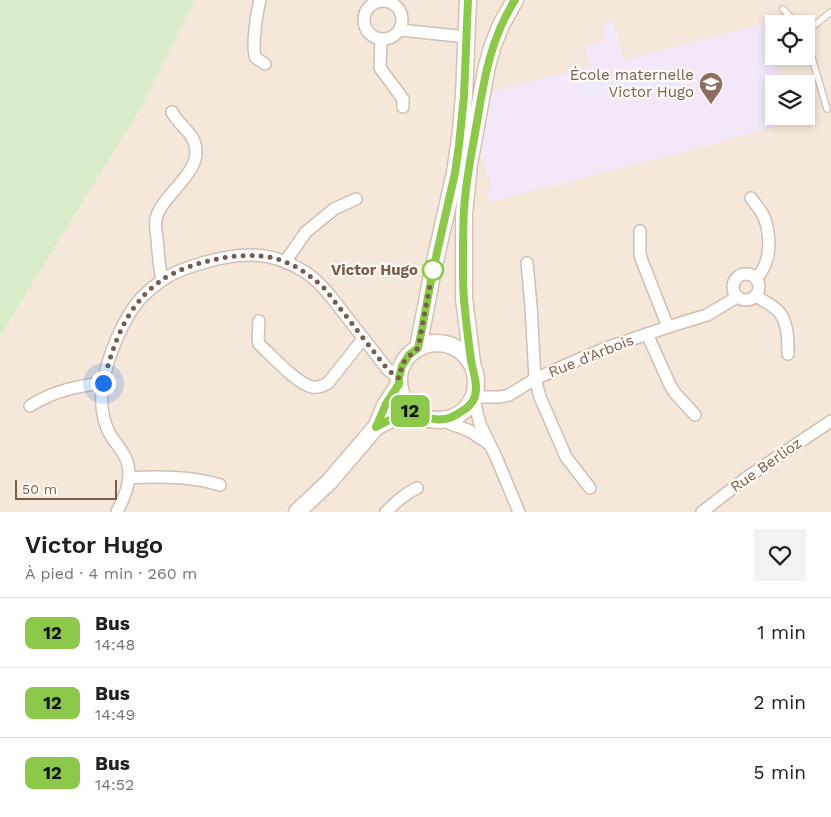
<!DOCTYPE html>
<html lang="fr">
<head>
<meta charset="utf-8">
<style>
	:root { --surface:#fff; --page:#f2f2f2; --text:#202124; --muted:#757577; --line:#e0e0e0 }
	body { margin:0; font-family:"Work Sans",sans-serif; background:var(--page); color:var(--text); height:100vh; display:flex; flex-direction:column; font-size:19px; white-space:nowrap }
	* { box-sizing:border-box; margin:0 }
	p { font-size:16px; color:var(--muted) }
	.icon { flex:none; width:28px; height:28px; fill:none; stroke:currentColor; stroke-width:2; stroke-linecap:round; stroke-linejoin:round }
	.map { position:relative; height:512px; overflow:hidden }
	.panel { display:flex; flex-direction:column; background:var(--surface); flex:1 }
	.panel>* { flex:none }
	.badge { padding:0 10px; border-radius:8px; font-size:18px; line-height:32px }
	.buttons { position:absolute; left:765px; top:15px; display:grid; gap:10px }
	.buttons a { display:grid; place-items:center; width:50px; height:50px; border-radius:0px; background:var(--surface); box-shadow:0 2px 8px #0003; font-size:25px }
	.scale { position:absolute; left:15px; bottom:12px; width:102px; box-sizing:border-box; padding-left:5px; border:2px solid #7a5c4d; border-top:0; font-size:14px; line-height:18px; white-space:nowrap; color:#7a5c4d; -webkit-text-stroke:4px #fffaf3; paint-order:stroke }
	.you { position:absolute; width:25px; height:25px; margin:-12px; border:4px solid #fff; border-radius:50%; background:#1a73e8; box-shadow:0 0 0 8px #1a73e833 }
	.map>.badge { position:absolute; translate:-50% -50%; box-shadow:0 0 0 2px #fff }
	.round { display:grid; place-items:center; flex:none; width:52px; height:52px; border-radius:0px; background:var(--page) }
	.overview { display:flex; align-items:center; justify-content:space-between; height:85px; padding:0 25px }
	h1 { font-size:24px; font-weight:600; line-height:38px }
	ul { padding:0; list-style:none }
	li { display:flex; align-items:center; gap:15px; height:70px; padding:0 25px; border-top:1px solid var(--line) }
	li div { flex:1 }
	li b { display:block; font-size:19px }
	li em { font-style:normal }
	li .badge { min-width:55px; font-weight:700; text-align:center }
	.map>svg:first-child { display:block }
	.residential { fill:#f5e8da; fill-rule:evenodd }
	.education { fill:#f3e8fa }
	.green { fill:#d8ecc9 }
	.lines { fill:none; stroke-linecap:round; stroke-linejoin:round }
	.lane-casing { stroke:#d1beb0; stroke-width:8 }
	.street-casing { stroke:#d1beb0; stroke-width:14 }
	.secondary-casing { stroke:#d6c0b0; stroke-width:19 }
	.lane { stroke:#fff; stroke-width:5.5 }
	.street { stroke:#fff; stroke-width:11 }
	.secondary { stroke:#fff; stroke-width:16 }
	.line-casing { stroke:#fff; stroke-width:11 }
	.line { stroke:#8cc849; stroke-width:8 }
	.walk { stroke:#7a5c4d; stroke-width:5; stroke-dasharray:0 9 }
	.stop-dot { fill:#fff; stroke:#8cc849; stroke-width:2.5 }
	.labels { text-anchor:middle; stroke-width:4.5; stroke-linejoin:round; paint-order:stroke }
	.education-label { font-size:15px; fill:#785e54; stroke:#fffaf3; text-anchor:end }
	.stop-label { font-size:15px; font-weight:bold; fill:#7a5c4d; stroke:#fffaf3; text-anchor:end }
	.street-label { font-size:15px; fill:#7a5c4d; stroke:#fffaf3 }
</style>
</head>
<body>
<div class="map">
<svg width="831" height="512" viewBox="0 0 831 512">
	<rect width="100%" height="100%" fill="#fdf6ec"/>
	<path class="residential" d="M195 0H831V512H0V336L142 106ZM774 24H806V56H774ZM774 84H806V116H774Z"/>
	<path class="education" d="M613 21 624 60 766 23 774 50V56H776L783 84H774V116H792L793 121 690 150 490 202 487 190 492 188 480 149 493 92 590 66 585 46 606 41 602 23Z"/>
	<path class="green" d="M0 0H195L142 106 0 336Z"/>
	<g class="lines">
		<defs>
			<g id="lane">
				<path d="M783 9 797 24"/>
				<path d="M806 32 831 12"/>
				<path d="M771 34H774"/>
				<path d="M806 37 827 109"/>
			</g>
			<g id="street">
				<path d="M260 0C257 12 251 48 256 58L265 64"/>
				<circle cx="383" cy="20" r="19"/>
				<path d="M400 30 467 37"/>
				<path d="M381 40 380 68 403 99V107"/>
				<path d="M751 198C755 204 760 209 763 215 769 227 771 249 766 262 764 268 760 274 756 279"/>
				<path d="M640 231V254L642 261 668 327"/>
				<path d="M285 262 306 232 334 209 356 199"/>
				<path d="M527 263 531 306 535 379 540 397 566 457 590 488"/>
				<circle cx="746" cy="287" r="13"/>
				<path d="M162 280C159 266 158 252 157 238 156 232 155 224 156 219 161 196 198 175 196 150 195 133 179 126 172 112"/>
				<path d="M756 296C763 301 773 305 779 312 788 323 788 339 788 354"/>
				<path d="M259 321 258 338 259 344C271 355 297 384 312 387 318 388 323 386 328 383L363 339"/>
				<path d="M647 334 670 385 675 393 695 415"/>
				<path d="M30 406C53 391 77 386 103 383"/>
				<path d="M441 420 470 431 489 444"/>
				<path d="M129 478C158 476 192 476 220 485"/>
				<path d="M117 512C124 498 132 481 128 465 126 454 117 445 111 436 102 421 100 401 103 384 107 358 123 318 141 298 147 292 154 286 161 281 180 267 228 254 251 255 270 255 289 262 305 272 322 283 334 301 346 316 360 334 374 352 388 370L399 378"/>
				<path d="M386 512C396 502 404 494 417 488"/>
				<path d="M519 512 496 457 480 424 477 413 474 397H500L509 395 535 379 573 362 606 348 668 327 707 315 737 297"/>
				<path d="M702 512 746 478 831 421"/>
			</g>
			<g id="secondary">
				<path d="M433 343C440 343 446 343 452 346 489 362 482 418 440 420 395 422 379 354 433 343Z"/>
				<path d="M418 348 433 270 455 173 461 131 464 96 468 0"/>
				<path d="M472 363 464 298V214L469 164 487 66 493 45 501 25 515 0"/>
				<path d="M376 427 405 412 413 410"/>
				<path d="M297 512 329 482 376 427 386 404 399 384"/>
			</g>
		</defs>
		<use href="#lane" class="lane-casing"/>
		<use href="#street" class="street-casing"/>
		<use href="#secondary" class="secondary-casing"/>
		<use href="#lane" class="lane"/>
		<use href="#street" class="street"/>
		<use href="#secondary" class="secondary"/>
	</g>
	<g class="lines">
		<defs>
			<path id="line" d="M468 0 464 96 459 145 455 173 433 270 422 329 418 348 409 355 402 366 399 378V384L386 404 376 427 405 412 413 410C430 421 445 424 462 411 466 409 470 405 473 401 480 387 473 374 471 360 468 340 466 320 464 300 463 288 463 277 463 266 463 247 463 227 464 209 466 179 472 151 477 122 484 79 491 37 515 0"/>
		</defs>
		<use href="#line" class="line-casing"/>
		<use href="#line" class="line"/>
		<path class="walk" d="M103 383C111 354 120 323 140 300 146 292 155 285 163 279 190 262 242 250 273 258 294 263 310 275 325 289L388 370 399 378 402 366 405 360 418 348 433 270"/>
	</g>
	<defs>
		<symbol id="school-pin" viewBox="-11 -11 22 30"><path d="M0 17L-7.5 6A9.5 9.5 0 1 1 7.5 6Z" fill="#8d6e63" stroke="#fffaf3"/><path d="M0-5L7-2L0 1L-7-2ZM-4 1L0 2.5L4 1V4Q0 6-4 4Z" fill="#fff"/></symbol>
	</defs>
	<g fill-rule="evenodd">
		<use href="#school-pin" x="697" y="70" width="28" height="38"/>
	</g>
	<circle class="stop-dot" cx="433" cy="270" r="10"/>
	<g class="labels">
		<g class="education-label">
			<text x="694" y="80">École maternelle<tspan x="694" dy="17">Victor Hugo</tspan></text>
		</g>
		<g class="stop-label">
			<text x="418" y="275">Victor Hugo</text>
		</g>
		<g class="street-label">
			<text transform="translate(591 356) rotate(-22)" y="5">Rue d'Arbois</text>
			<text transform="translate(766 465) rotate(-35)" y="5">Rue Berlioz</text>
		</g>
	</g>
</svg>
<div class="buttons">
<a><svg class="icon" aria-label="locate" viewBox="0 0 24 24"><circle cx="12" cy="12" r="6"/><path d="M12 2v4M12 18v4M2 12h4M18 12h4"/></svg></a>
<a><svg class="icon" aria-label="layers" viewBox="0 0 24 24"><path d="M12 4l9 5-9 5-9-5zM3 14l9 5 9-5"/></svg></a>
</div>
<div class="scale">50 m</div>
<div class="you" style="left:103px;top:383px"></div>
<b class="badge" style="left:410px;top:411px;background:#8cc849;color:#111">12</b>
</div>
<section class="panel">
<div class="overview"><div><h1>Victor Hugo</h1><p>À pied · 4 min · 260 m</p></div><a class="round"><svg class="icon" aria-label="heart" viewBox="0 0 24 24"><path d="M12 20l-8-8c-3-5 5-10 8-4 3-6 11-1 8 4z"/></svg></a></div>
<ul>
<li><span class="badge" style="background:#8cc849;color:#111">12</span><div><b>Bus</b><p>14:48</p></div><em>1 min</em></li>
<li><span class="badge" style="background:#8cc849;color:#111">12</span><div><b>Bus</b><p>14:49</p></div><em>2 min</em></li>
<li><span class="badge" style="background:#8cc849;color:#111">12</span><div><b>Bus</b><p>14:52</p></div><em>5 min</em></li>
</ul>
</section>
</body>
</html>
